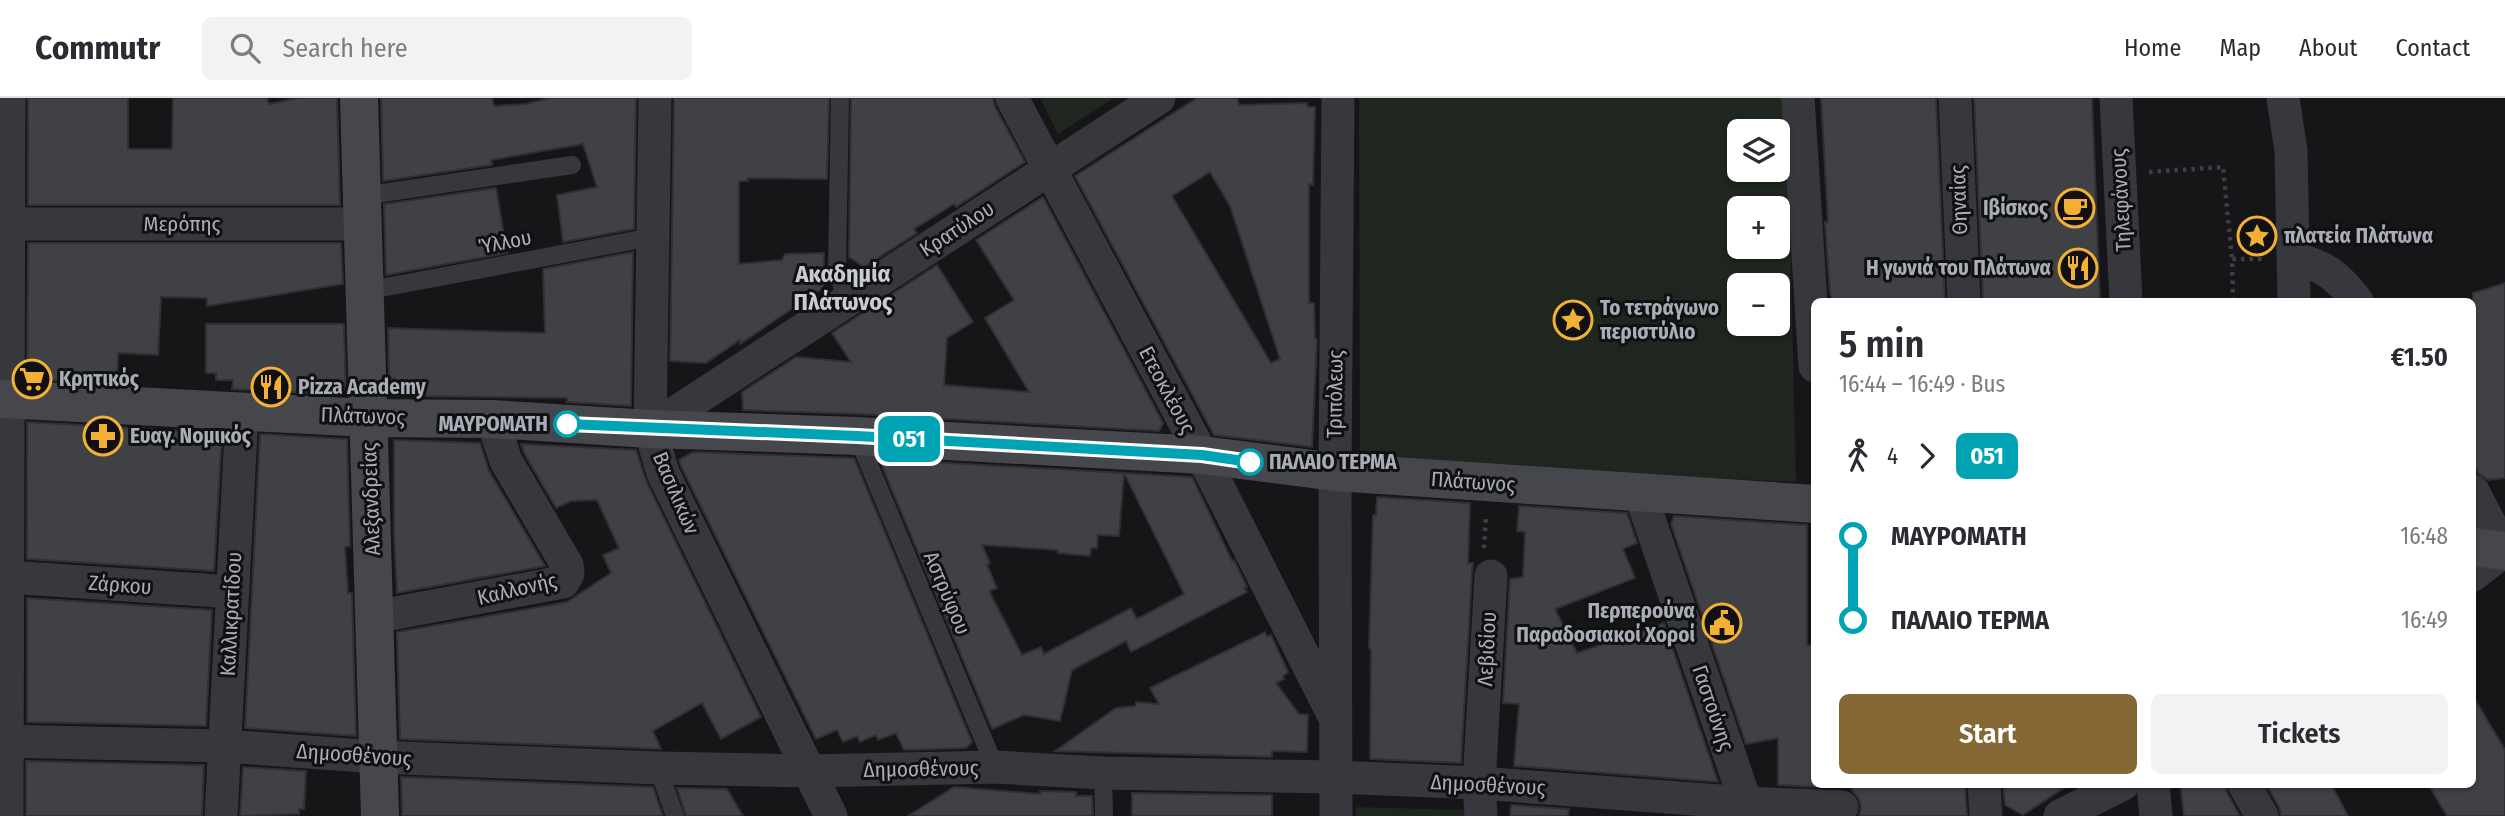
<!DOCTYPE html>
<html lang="en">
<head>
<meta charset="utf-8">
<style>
	:root { --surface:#fff; --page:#f2f2f3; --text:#2b2b33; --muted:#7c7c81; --line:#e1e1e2; --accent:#856733 }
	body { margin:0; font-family:"Fira Sans Condensed",sans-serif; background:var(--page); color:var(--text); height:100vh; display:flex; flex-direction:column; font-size:26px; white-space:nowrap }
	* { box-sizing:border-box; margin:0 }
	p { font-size:23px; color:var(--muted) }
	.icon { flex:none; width:38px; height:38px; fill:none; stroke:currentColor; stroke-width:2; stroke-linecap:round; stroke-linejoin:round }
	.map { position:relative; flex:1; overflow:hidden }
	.side { position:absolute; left:1811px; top:200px; width:665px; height:490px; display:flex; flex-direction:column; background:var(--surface); border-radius:10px; box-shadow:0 2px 5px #0004 }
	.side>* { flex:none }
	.badge { padding:0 14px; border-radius:10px; font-size:24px; line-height:46px }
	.buttons { position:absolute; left:1727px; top:21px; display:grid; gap:14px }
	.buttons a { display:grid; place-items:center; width:63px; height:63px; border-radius:10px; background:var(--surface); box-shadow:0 2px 5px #0004; font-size:35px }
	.map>.badge { position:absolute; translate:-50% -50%; box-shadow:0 0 0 4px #fff }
	.legs { display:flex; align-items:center; gap:10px; height:77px; padding:0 28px; font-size:23px }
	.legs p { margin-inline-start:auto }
	.summary { display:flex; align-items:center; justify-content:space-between; height:119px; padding:0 28px }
	h1 { font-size:38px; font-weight:600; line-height:52px }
	.action { display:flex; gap:14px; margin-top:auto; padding:14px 28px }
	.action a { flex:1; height:80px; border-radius:10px; background:var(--accent); color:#fff; font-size:28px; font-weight:600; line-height:80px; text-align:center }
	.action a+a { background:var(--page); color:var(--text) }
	ul { padding:0 28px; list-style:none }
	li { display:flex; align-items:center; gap:24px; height:84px; font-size:26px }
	li i { display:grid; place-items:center; width:10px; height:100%; margin:0 9px; background:currentColor }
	li i::after { content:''; width:18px; height:18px; margin:-9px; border:5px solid; border-radius:50%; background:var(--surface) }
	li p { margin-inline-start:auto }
	li:first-child i { background:linear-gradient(#0000 50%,currentColor 0) }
	li:last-child i { background:linear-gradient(currentColor 50%,#0000 0) }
	header { display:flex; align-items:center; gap:42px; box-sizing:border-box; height:98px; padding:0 35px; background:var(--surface); border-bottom:2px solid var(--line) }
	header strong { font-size:33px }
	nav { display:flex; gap:38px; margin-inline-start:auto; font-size:24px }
	.search { width:490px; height:63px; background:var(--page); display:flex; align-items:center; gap:18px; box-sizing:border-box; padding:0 24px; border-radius:10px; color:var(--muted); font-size:26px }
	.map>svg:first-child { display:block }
	.green { fill:#1e261f; fill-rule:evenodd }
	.building { fill:#404145; stroke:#303034; stroke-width:2; fill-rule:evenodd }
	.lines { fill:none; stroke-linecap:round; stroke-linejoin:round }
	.path { stroke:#3d3f44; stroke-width:4.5; stroke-dasharray:3.5 5; stroke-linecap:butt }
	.lane { stroke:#37383d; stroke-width:18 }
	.street { stroke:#37383d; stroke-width:33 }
	.secondary { stroke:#45474d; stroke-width:38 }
	.line-1-casing { stroke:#fff; stroke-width:16 }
	.line-1 { stroke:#00a3b4; stroke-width:10 }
	.stop-1-dot { fill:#fff; stroke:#00a3b4; stroke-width:3.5 }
	.labels { text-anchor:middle; stroke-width:6; stroke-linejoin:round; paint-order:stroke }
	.street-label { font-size:21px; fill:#a8adb8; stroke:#111113 }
	.poi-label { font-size:21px; font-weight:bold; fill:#a8adb8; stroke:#111113; text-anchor:start }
	.stop-label { font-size:21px; font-weight:bold; fill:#a8adb8; stroke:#111113; text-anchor:end }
	.quarter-label { font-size:24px; font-weight:bold; fill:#c9ccd4; stroke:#111113 }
</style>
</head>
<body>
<header>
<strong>Commutr</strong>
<div class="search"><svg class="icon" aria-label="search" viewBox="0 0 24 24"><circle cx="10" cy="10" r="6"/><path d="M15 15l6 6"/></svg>Search here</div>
<nav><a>Home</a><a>Map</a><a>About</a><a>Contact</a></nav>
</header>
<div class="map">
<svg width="2505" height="718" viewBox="0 0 2505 718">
	<rect width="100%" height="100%" fill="#161618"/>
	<g class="green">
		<path d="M1040 0H1114L1058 36Z"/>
		<path d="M1359 0H1787L1796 384 1360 363ZM1740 33H1778V72H1740ZM1740 110H1778V149H1740ZM1740 187H1778V226H1740Z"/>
		<path d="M1356 709 1465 712V718H1356Z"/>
	</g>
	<g class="building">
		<path d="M28 0H128V51H172L173 0H267L269 6 298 0H337L340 107H28Z"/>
		<path d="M381 0H492L494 8 526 6 550 0H636L634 131 563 144 557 97 597 89 583 46 491 62 492 67 383 83Z"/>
		<path d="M674 0H829L827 81 748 80V83H739V166L782 162 785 156 824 155 823 190 740 246V242L706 265 670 263Z"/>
		<path d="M851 0H993L995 9 1025 64 956 109 954 106 914 131 917 135 864 169 849 159Z"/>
		<path d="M1197 0H1237L1239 7 1307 5 1308 9H1315L1313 87 1309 86V205H1314L1315 241H1317L1312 349 1214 337 1075 78ZM1210 74 1230 108 1280 261 1271 265 1172 98Z"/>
		<path d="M1821 0H1936L1945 203H1834L1830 196 1825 124H1828Z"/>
		<path d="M1974 0H2092L2100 203H1983Z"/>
		<path d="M496 90 507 155 386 177 384 106Z"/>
		<path d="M1043 99 1163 325 1159 333 858 316 743 312 742 294 796 259 851 264 832 235 937 167 973 224 947 240 944 287 1029 294 985 220 1014 202 976 142Z"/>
		<path d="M28 145H341L343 186 207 208V200L161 199 158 257 118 255 117 283 105 285 27 281Z"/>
		<path d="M633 154 631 308 567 304V300L394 298 395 281H389L388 230 545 235 543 171Z"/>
		<path d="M2505 185V380L2488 382 2478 375 2473 365V195Z"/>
		<path d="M206 226H344L346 297 232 291 233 282H216V275H206Z"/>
		<path d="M27 324 222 335 214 473 27 461Z"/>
		<path d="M260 336 347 341 350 448 345 449 348 495H352L356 638 245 630Z"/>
		<path d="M394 342 480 345 489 373 545 468 397 495 394 436Z"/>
		<path d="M521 346 636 352 646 383 761 619 721 641 702 605 653 633 661 651 400 641 397 534 567 504 611 475 603 457 619 450 597 402 571 403 556 410 524 355Z"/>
		<path d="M693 354 854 360 972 644 966 650 904 652 896 635 878 642 876 637 860 644 857 638 843 644 837 632 816 641 681 368 679 362Z"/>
		<path d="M879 361 1124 375 1119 438 1098 437 1097 450H1091L1090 458 1058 455V452L982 447 990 465 987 467 997 490 989 493 1022 557 1041 549 1044 556 1131 510 1137 521 1184 496 1124 375 1192 379 1232 463 1234 462 1247 489 1244 490 1247 494 1131 554 1126 543 1072 572 1060 623 1024 617 992 631Z"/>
		<path d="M1377 399 1470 405 1468 465H1473L1472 475 1461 665 1370 661 1371 551 1369 550 1373 417H1376Z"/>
		<path d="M1519 408 1627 415 1637 445 1623 451 1635 480 1555 511 1577 555 1664 525 1718 684 1514 668 1519 606 1503 605 1510 481 1523 479 1525 434 1517 433Z"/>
		<path d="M1674 418 1807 427V547H1812L1815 689 1778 687V640L1746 646 1671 426Z"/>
		<path d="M27 500 212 512 206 628 27 624Z"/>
		<path d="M1265 534 1267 539 1271 537 1288 574 1283 578 1284 581 1276 585 1299 616 1308 617 1307 654 1272 653V659L1055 653 1116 610 1135 608 1136 604 1159 606 1150 590Z"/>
		<path d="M2473 598 2505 652V718H2447L2428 686H2473Z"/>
		<path d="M26 663 204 667 202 718H26Z"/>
		<path d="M243 669 306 673 304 711H299V716L240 718Z"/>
		<path d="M401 679 653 689 663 718H402Z"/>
		<path d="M1851 686H1965L1967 718H1859L1861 709 1859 701 1852 692Z"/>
		<path d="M2003 686H2070L2023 717 2005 707Z"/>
		<path d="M2180 686H2225L2227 695 2240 718H2184Z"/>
		<path d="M2266 686H2331L2348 718H2281L2279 709Z"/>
		<path d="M954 689 1040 696V693L1076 694V698H1092L1093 718H908Z"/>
		<path d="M677 690 727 691 743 718H686Z"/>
		<path d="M1132 695 1272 697V718H1132Z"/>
		<path d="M1511 707 1569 711 1568 718H1510Z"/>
	</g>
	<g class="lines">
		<g class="path">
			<path d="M2149 74 2223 69 2232 161"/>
			<path d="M2233 203 2232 161H2262"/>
			<path d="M1484 450 1486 417"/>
		</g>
		<g class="lane">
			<path d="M840 0 837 170 846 203"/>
			<path d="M362 98 572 67"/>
			<path d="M365 193 652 139"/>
			<path d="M857 338 995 669"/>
			<path d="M658 670 675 718"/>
			<path d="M1103 675 1104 718"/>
		</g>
		<g class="street">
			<path d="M655 0 650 331 663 375 831 718"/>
			<path d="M1012 0 1202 357 1334 618"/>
			<path d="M1798 0 1815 268"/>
			<path d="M1955 0 1964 203"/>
			<path d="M2116 0 2126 203"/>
			<path d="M2283 0 2291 53 2294 203"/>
			<path d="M9 126H363"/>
			<path d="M2295 161C2326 168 2338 179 2357 203"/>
			<path d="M650 331 1159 0"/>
			<path d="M2473 393 2504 453"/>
			<path d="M1640 395 1746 705"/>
			<path d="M2473 477 2505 452"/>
			<path d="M8 479 233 494"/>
			<path d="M374 519 563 484 568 476 567 467 506 363 492 321"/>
			<path d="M0 643 224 648 378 659 658 670 808 673 995 669 1103 675 1335 679 1479 685 1746 705 1842 709"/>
			<path d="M1984 686 1986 718"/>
			<path d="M2153 686 2156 718"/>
			<path d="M2244 686 2262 718"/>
			<path d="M7 718 9 0"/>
			<path d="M221 718 242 314"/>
			<path d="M1336 718 1335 374 1338 0"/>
			<path d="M1481 718 1479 685 1491 478"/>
			<path d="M2060 718 2123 686"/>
		</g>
		<g class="secondary">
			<path d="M359 0 380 718"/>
			<path d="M0 301 368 320 492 321 650 331 857 338 1202 357 1335 374 1815 406"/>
			<path d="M2473 449 2504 453"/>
		</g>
	</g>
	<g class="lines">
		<defs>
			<path id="line-1" d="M567 326 857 338 1202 357 1250 364"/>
		</defs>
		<use href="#line-1" class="line-1-casing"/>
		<use href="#line-1" class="line-1"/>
	</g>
	<defs>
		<symbol id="cafe-ring" viewBox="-11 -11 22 22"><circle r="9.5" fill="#111113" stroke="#f2b134" stroke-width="1.5"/><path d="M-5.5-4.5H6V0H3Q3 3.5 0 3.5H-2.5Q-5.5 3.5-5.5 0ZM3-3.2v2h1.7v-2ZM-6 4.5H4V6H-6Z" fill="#f2b134"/></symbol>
		<symbol id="sight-ring" viewBox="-11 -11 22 22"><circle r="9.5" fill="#111113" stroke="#f2b134" stroke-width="1.5"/><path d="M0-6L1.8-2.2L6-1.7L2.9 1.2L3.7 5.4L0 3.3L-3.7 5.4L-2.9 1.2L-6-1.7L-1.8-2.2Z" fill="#f2b134"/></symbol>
		<symbol id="restaurant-ring" viewBox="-11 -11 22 22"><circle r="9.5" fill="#111113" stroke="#f2b134" stroke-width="1.5"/><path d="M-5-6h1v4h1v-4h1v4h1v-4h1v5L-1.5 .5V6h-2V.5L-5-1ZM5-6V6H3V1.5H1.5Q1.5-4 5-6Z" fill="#f2b134"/></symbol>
		<symbol id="supermarket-ring" viewBox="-11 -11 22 22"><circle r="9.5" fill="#111113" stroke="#f2b134" stroke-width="1.5"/><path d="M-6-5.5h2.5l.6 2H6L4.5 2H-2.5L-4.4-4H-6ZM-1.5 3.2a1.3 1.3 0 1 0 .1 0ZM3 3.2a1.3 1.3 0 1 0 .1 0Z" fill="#f2b134"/></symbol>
		<symbol id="pharmacy-ring" viewBox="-11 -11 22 22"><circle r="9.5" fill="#111113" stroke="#f2b134" stroke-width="1.5"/><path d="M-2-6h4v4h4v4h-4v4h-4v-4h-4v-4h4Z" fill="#f2b134"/></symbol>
		<symbol id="civic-ring" viewBox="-11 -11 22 22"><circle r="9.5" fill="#111113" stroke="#f2b134" stroke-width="1.5"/><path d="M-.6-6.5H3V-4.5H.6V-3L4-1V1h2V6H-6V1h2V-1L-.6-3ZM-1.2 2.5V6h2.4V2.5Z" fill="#f2b134"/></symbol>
	</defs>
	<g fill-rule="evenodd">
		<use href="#cafe-ring" x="2053" y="88" width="44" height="44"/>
		<use href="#sight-ring" x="2235" y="116" width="44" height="44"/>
		<use href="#restaurant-ring" x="2056" y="148" width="44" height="44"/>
		<use href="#sight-ring" x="1551" y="200" width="44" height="44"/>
		<use href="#supermarket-ring" x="10" y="259" width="44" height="44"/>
		<use href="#restaurant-ring" x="249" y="267" width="44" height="44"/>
		<use href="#pharmacy-ring" x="81" y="316" width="44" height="44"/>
		<use href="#civic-ring" x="1700" y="503" width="44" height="44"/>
	</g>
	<g class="stop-1-dot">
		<circle cx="567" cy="326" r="12"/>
		<circle cx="1250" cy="364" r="12"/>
	</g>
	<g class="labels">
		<g class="street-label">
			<text transform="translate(1959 102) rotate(-92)" y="7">Θηναίας</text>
			<text transform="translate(2121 102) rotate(-93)" y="7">Τηλεφάνους</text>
			<text x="182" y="133">Μερόπης</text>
			<text transform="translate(957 131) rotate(-33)" y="7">Κρατύλου</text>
			<text transform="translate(505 144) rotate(-11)" y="7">Ύλλου</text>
			<text transform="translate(1167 292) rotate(62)" y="7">Ετεοκλέους</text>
			<text transform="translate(1335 296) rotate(-89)" y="7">Τριπόλεως</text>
			<text transform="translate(363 318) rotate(2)" y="7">Πλάτωνος</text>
			<text transform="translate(1473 384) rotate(4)" y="7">Πλάτωνος</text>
			<text transform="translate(676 395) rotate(67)" y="7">Βασιλικών</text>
			<text transform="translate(371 401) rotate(-92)" y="7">Αλεξανδρείας</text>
			<text transform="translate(120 487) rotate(4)" y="7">Ζάρκου</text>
			<text transform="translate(517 491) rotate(-13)" y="7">Καλλονής</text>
			<text transform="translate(947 495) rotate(67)" y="7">Αστρύφου</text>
			<text transform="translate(231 516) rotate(-87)" y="7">Καλλικρατίδου</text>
			<text transform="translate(1487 551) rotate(-87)" y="7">Λεβιδίου</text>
			<text transform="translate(1713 610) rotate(71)" y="7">Γαστούνης</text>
			<text transform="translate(354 657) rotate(4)" y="7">Δημοσθένους</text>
			<text transform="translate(921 671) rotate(-1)" y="7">Δημοσθένους</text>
			<text transform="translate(1488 687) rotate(3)" y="7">Δημοσθένους</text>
		</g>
		<g class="poi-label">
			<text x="2048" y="117" text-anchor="end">Ιβίσκος</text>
			<text x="2284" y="145">πλατεία Πλάτωνα</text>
			<text x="2051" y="177" text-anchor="end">Η γωνιά του Πλάτωνα</text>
			<text x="1600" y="217">Το τετράγωνο<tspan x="1600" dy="24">περιστύλιο</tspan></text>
			<text x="59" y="288">Κρητικός</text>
			<text x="298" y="296">Pizza Academy</text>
			<text x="130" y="345">Ευαγ. Νομικός</text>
			<text x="1695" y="520" text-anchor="end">Περπερούνα<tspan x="1695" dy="24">Παραδοσιακοί Χοροί</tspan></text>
		</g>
		<g class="stop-label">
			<text x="548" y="333">ΜΑΥΡΟΜΑΤΗ</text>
			<text x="1269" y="371" text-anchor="start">ΠΑΛΑΙΟ ΤΕΡΜΑ</text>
		</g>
		<g class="quarter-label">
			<text x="843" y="184">Ακαδημία<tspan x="843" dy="28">Πλάτωνος</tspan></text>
		</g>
	</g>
</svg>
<div class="buttons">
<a><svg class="icon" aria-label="layers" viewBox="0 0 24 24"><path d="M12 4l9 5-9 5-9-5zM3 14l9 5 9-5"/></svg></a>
<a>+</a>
<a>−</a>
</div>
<b class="badge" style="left:909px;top:341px;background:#00a3b4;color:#fff">051</b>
<section class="side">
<div class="summary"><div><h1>5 min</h1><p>16:44 – 16:49 · Bus</p></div><b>€1.50</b></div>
<div class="legs"><svg class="icon" aria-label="walk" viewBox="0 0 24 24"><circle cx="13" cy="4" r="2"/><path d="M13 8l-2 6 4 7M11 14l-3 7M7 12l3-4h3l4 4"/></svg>4<svg class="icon" aria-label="forward" viewBox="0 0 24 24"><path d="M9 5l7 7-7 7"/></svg><b class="badge" style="background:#00a3b4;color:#fff">051</b></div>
<ul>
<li><i style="color:#00a3b4"></i><b>ΜΑΥΡΟΜΑΤΗ</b><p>16:48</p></li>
<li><i style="color:#00a3b4"></i><b>ΠΑΛΑΙΟ ΤΕΡΜΑ</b><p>16:49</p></li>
</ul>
<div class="action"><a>Start</a><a>Tickets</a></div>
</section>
</div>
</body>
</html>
